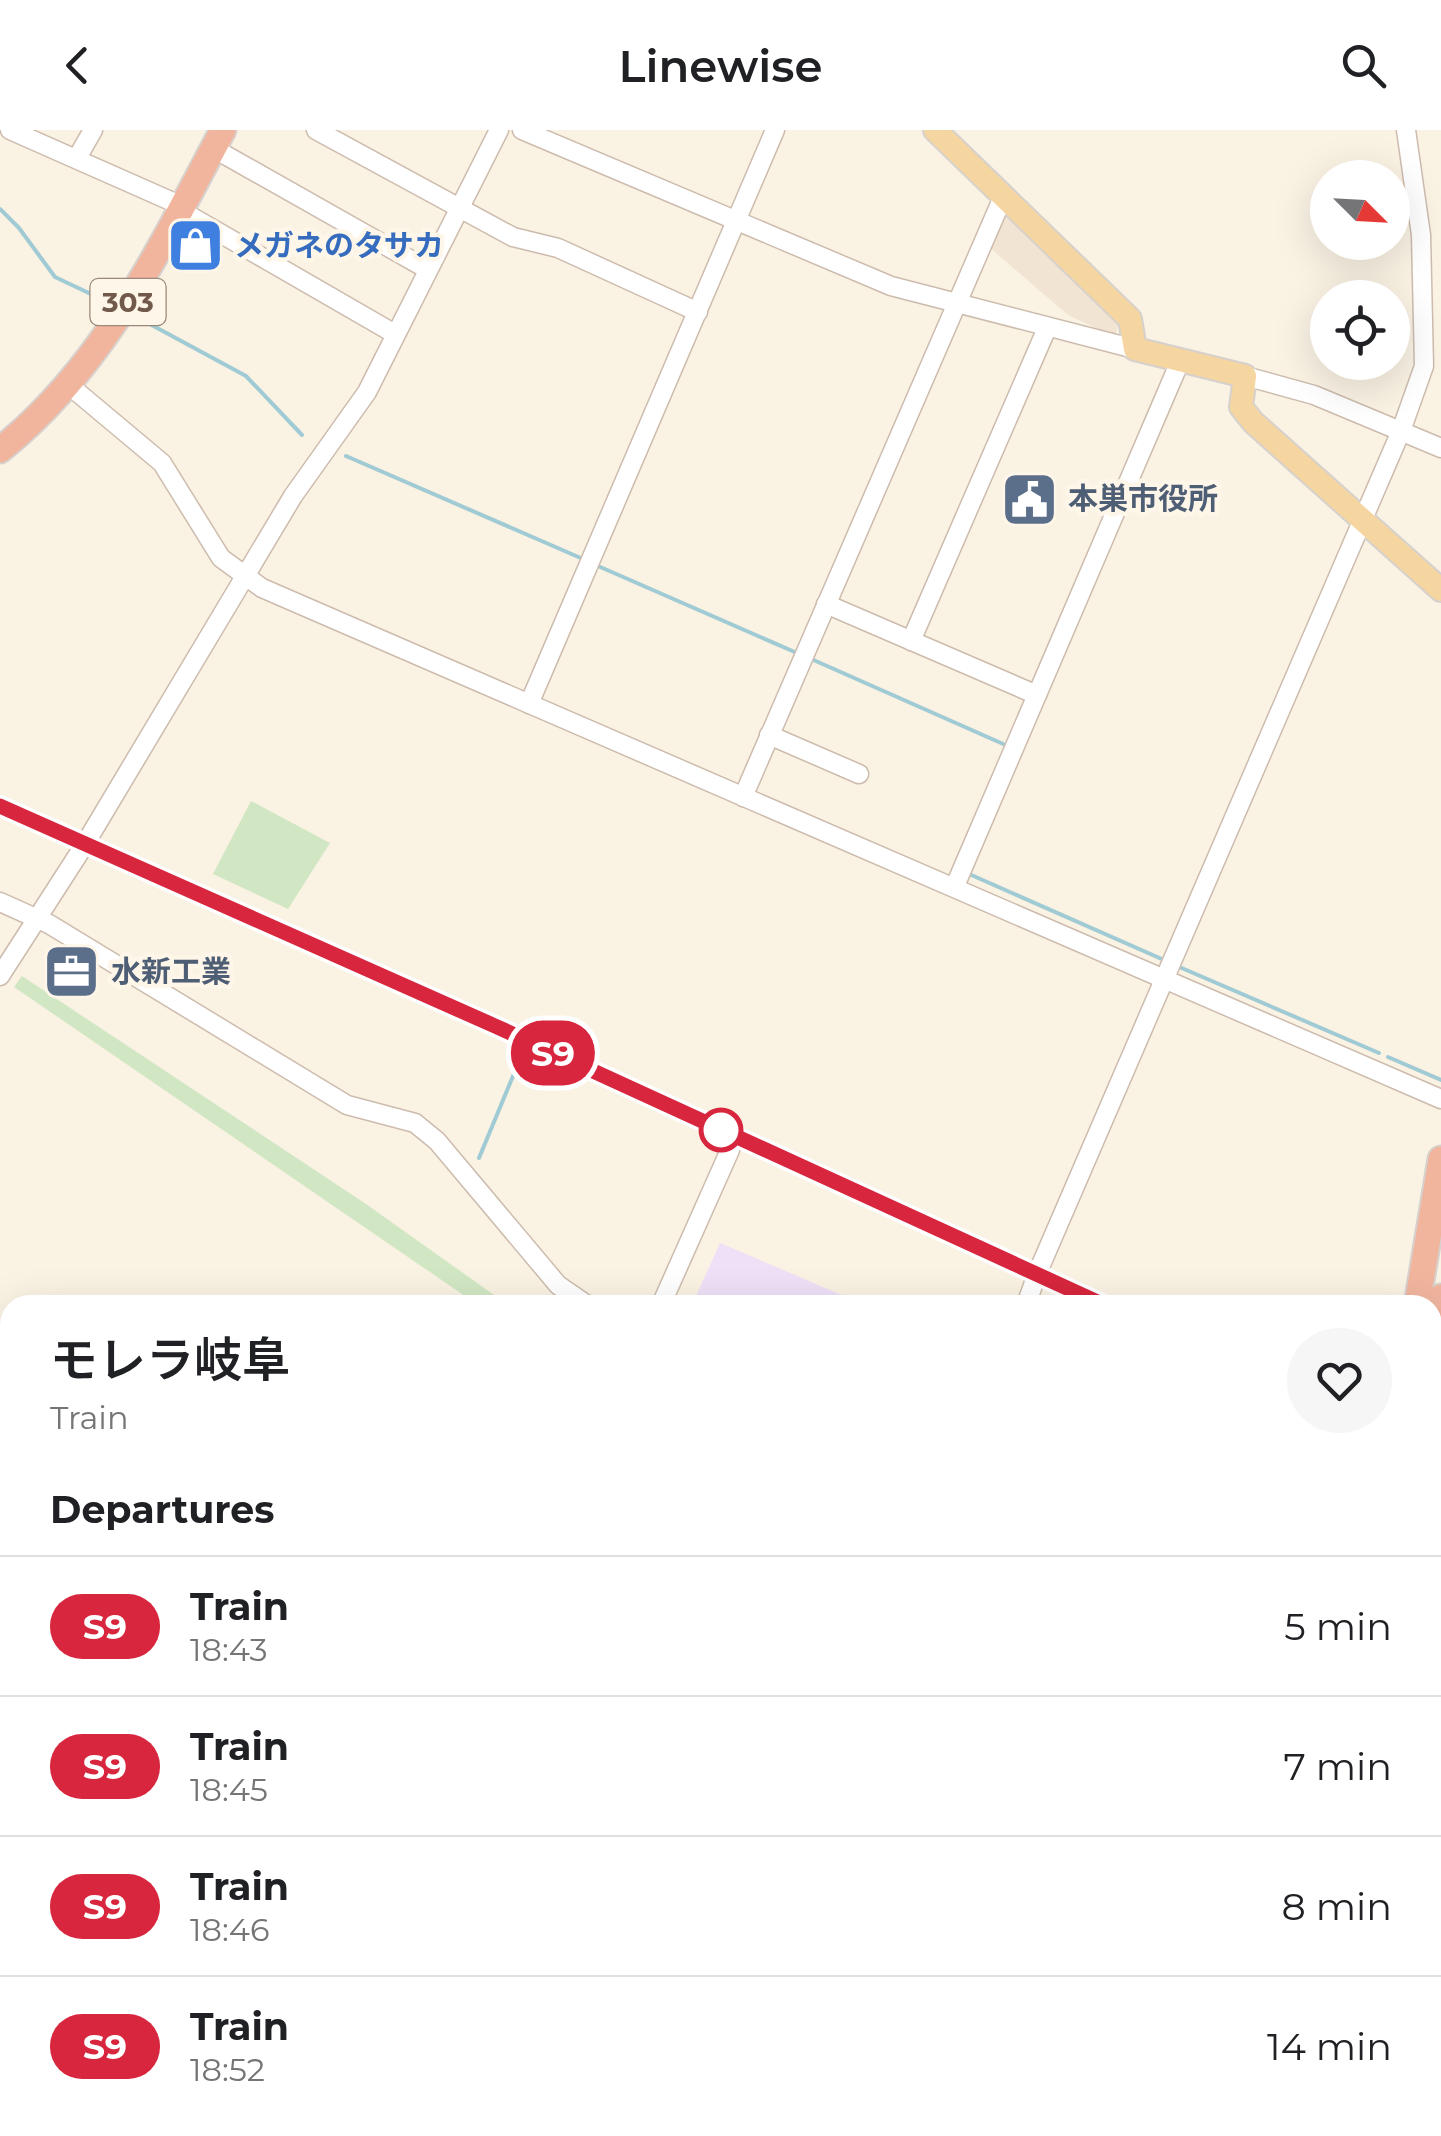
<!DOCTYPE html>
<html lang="en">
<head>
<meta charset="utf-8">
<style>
	:root { --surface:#fff; --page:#f6f6f6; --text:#202124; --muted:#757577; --line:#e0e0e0 }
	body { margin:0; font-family:Montserrat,"Noto Sans JP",sans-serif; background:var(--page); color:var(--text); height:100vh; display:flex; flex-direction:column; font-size:38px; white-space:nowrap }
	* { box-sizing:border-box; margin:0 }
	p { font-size:32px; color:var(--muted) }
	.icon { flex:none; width:55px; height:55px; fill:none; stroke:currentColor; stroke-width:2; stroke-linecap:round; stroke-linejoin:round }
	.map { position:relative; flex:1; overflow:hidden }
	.sheet { position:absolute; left:0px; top:1165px; width:1442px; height:842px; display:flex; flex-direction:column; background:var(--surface); border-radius:30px 30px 0 0; box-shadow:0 10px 40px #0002 }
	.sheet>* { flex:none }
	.badge { padding:0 20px; border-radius:32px; font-size:35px; line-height:65px }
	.needle { width:65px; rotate:114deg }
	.controls { position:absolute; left:1310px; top:30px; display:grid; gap:20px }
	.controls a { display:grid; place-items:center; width:100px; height:100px; border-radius:50%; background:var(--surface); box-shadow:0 10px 40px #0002; font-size:50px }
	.map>.badge { position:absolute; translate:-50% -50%; box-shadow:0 0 0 5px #fff }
	h2 { padding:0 50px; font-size:38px; line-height:90px }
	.round { display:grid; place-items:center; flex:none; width:105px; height:105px; border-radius:52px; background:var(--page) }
	.overview { display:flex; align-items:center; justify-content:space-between; height:170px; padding:0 50px }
	h1 { font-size:48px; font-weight:600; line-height:75px }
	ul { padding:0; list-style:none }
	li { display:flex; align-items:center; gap:30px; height:140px; padding:0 50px; border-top:2px solid var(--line) }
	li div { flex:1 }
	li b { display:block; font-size:38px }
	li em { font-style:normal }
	li .badge { min-width:110px; font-weight:700; text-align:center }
	header { display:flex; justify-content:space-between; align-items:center; height:130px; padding:0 50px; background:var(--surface); font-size:45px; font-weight:600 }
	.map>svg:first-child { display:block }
	.residential { fill:#f2e4d2 }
	.education { fill:#efe0f7 }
	.green { fill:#d1e7c3 }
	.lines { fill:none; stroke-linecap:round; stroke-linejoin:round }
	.stream { stroke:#a0cbd4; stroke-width:4 }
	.minor-casing { stroke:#cdbcae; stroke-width:21 }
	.major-casing { stroke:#d7d1cd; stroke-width:26 }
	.highway-casing { stroke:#d7d1cd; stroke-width:29 }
	.minor { stroke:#fff; stroke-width:18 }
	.major { stroke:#f5d6a0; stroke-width:22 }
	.highway { stroke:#f1b59e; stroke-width:25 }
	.rail { stroke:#b5a3c3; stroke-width:4; stroke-dasharray:15 10; stroke-linecap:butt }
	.line-casing { stroke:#fff; stroke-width:22 }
	.line { stroke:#d7263d; stroke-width:15 }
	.stop-dot { fill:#fff; stroke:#d7263d; stroke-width:5 }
	.labels { text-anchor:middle; stroke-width:9; stroke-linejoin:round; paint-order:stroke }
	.shield { fill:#fef6e9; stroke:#9b887a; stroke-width:2.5 }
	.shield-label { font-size:28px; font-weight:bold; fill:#71594b }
	.shop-label { font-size:30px; font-weight:bold; fill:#366cbe; stroke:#fef6e9; text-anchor:start }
	.service-label { font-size:30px; font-weight:bold; fill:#4e5e75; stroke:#fef6e9; text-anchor:start }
</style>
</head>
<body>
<header><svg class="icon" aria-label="back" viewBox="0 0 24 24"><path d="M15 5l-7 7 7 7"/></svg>Linewise<svg class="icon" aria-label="search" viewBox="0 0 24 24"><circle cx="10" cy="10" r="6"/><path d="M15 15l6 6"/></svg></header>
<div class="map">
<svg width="1441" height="2006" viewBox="0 0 1441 2006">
	<rect width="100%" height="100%" fill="#faf2e3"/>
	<path class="residential" d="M1004 79 1119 192 1115 207 1068 185 989 117Z"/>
	<path class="education" d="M720 1113 865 1175H692Z"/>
	<g class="green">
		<path d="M251 671 330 713 288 779 213 744Z"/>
		<path d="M22 846 366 1074 508 1175H478L14 857Z"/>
	</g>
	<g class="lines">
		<g class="stream">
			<path d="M0 79 19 98 55 147 112 174"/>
			<path d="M135 186 246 246 302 305"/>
			<path d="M346 326 583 429"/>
			<path d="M598 436 797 523"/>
			<path d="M809 528 1010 617"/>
			<path d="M969 744 1164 830"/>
			<path d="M1177 836 1379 923"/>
			<path d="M1388 927 1441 950"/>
			<path d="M479 1028 523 922"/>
		</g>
		<defs>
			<g id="minor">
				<path d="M10 0 182 76"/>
				<path d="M316 0 513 107 558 118 698 182"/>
				<path d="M522 0 891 156 1135 219"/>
				<path d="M213 18 427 139"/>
				<path d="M77 28 93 0"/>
				<path d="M180 80 395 204"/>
				<path d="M1245 246 1314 265 1441 318"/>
				<path d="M70 256 162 333 221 428 262 458 1441 969"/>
				<path d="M826 474 1037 565"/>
				<path d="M911 511 1047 198"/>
				<path d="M529 574 775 0"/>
				<path d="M769 605 859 644"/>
				<path d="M743 667 1003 67"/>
				<path d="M955 756 1181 229"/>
				<path d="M0 772 49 794 347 975 415 993 437 1011 558 1155 587 1175"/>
				<path d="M0 846 85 714 293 366 367 262 499 0"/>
				<path d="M661 1175 730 1020"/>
				<path d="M1026 1175 1037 1144 1401 301 1424 236 1421 105 1406 0"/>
				<path d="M1432 1904 1441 1908"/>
				<path d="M159 2006 162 1998"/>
			</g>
			<g id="major">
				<path d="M935 0 1130 189 1135 219 1245 246 1241 277 1253 292 1441 460"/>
				<path d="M1432 1713 1441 1701"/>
				<path d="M1235 2006 1241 1998"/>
			</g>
			<g id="highway">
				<path d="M0 320C105 236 161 116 223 0"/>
				<path d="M1417 1175 1441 1029"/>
				<path d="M1432 1225 1441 1167"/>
				<path d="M0 1892 10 1897"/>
				<path d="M191 1998 205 2006"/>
				<path d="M1358 1998 1359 2006"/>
				<path d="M1382 1998V2006"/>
			</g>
		</defs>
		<use href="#minor" class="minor-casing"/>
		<use href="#major" class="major-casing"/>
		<use href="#highway" class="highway-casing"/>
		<use href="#minor" class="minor"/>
		<use href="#major" class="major"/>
		<use href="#highway" class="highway"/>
		<g class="rail">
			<path d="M0 676 495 896 1104 1175"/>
			<path d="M1432 1325 1441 1328"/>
		</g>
	</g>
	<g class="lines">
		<defs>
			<path id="line" d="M0 676 495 896 1104 1175"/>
		</defs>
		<use href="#line" class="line-casing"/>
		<use href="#line" class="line"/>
	</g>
	<defs>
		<symbol id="shop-square" viewBox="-11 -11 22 22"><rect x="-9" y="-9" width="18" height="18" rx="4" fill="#3f7fe0" stroke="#fef6e9"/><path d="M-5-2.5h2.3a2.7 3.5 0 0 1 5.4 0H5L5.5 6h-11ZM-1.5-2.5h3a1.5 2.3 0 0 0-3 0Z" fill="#fff"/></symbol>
		<symbol id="civic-square" viewBox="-11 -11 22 22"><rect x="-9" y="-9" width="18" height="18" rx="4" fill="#5c6f8a" stroke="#fef6e9"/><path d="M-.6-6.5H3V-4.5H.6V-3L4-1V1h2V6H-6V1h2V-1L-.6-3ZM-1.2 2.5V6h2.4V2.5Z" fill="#fff"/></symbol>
		<symbol id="office-square" viewBox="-11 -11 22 22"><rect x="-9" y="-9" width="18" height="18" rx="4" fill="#5c6f8a" stroke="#fef6e9"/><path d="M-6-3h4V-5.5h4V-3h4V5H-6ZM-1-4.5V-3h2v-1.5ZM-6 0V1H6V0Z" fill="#fff"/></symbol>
	</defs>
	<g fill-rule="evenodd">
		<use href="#shop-square" x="164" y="84" width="63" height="63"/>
		<use href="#civic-square" x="998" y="338" width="63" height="63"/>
		<use href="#office-square" x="40" y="810" width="63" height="63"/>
	</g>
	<circle class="stop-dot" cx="721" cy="1000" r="20"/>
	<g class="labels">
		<rect class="shield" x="90.5" y="149" width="75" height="46" rx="8"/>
		<g class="shield-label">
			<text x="128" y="182">303</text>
		</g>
		<g class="shop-label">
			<text x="234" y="126">メガネのタサカ</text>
		</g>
		<g class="service-label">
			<text x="1068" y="379">本巣市役所</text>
			<text x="111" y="852">水新工業</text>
		</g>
	</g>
</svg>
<div class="controls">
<a><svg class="needle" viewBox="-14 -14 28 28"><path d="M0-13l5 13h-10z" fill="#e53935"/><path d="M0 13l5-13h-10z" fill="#757577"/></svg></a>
<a><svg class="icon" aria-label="locate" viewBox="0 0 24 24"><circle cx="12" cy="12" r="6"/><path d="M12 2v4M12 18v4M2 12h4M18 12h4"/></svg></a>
</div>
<b class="badge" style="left:553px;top:923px;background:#d7263d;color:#fff">S9</b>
<section class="sheet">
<div class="overview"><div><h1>モレラ岐阜</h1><p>Train</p></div><a class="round"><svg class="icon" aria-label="heart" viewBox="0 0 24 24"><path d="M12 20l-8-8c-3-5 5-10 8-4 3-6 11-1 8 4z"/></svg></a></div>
<h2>Departures</h2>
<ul>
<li><span class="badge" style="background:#d7263d;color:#fff">S9</span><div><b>Train</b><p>18:43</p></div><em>5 min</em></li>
<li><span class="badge" style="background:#d7263d;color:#fff">S9</span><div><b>Train</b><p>18:45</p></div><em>7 min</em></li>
<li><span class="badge" style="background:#d7263d;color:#fff">S9</span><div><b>Train</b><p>18:46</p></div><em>8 min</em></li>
<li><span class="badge" style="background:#d7263d;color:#fff">S9</span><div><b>Train</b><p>18:52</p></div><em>14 min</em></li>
</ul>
</section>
</div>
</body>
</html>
